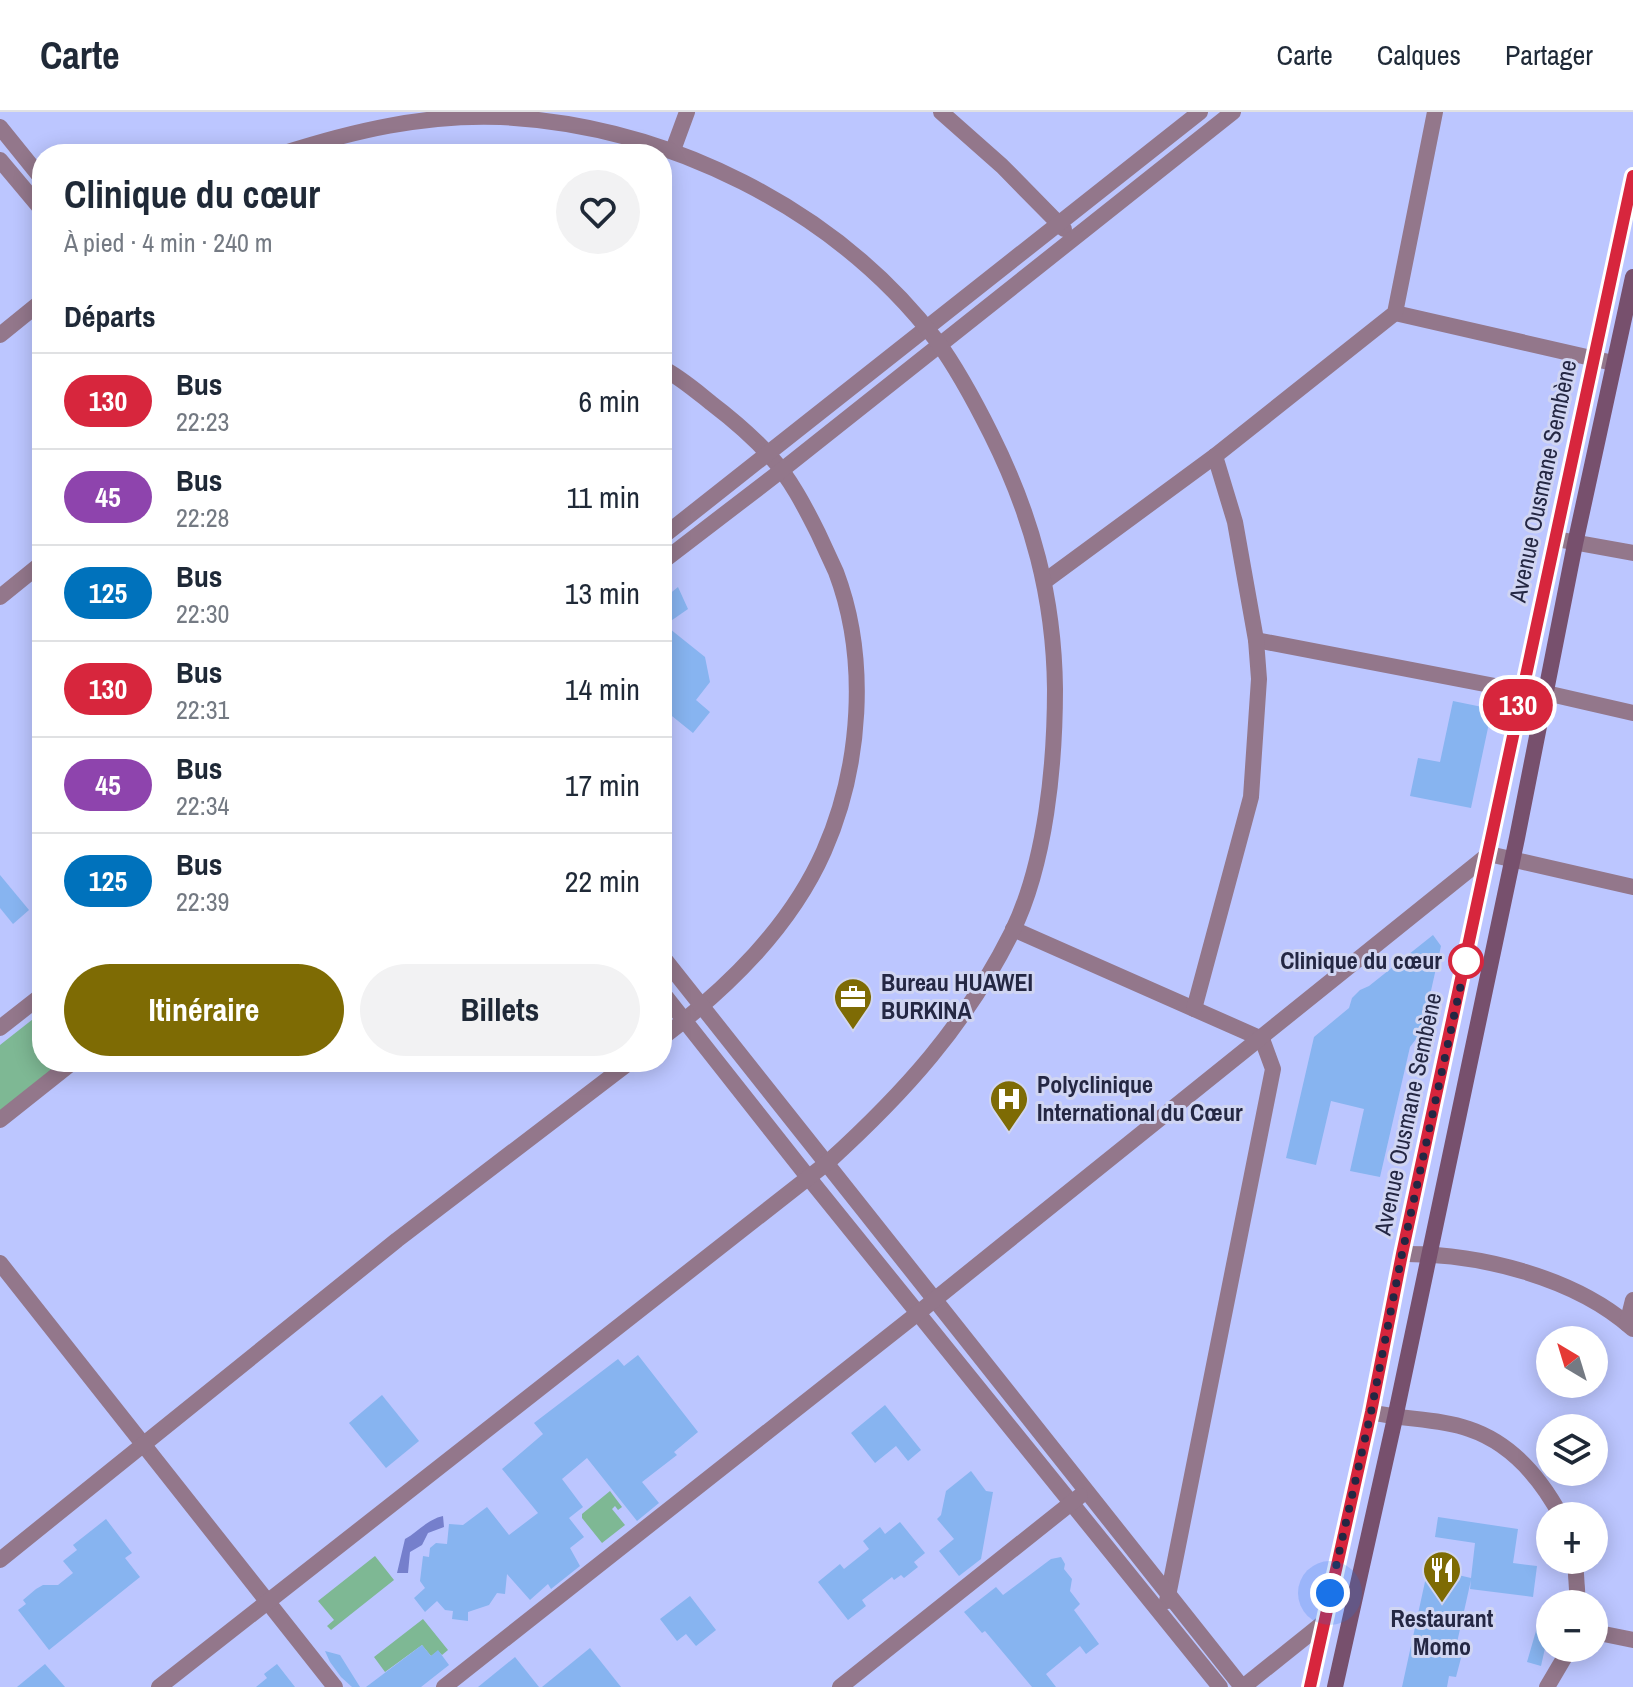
<!DOCTYPE html>
<html lang="fr">
<head>
<meta charset="utf-8">
<style>
	:root { --surface:#fff; --page:#f2f2f3; --text:#1f2937; --muted:#747a83; --line:#e0e1e3; --accent:#7e6b04 }
	body { margin:0; font-family:"Archivo Narrow",sans-serif; background:var(--page); color:var(--text); height:100vh; display:flex; flex-direction:column; font-size:30px; white-space:nowrap }
	* { box-sizing:border-box; margin:0 }
	p { font-size:26px; color:var(--muted) }
	.icon { flex:none; width:44px; height:44px; fill:none; stroke:currentColor; stroke-width:2; stroke-linecap:round; stroke-linejoin:round }
	.map { position:relative; flex:1; overflow:hidden }
	.sheet { position:absolute; left:32px; top:32px; width:640px; height:928px; display:flex; flex-direction:column; background:var(--surface); border-radius:32px; box-shadow:0 4px 20px #0003 }
	.sheet>* { flex:none }
	.badge { padding:0 16px; border-radius:26px; font-size:28px; line-height:52px }
	.needle { width:52px; rotate:322deg }
	.fabs { position:absolute; left:1536px; top:1214px; display:grid; gap:16px }
	.fabs a { display:grid; place-items:center; width:72px; height:72px; border-radius:50%; background:var(--surface); box-shadow:0 4px 20px #0003; font-size:40px }
	.you { position:absolute; width:40px; height:40px; margin:-20px; border:6px solid #fff; border-radius:50%; background:#1a73e8; box-shadow:0 0 0 12px #1a73e833 }
	.map>.badge { position:absolute; translate:-50% -50%; box-shadow:0 0 0 4px #fff }
	h2 { padding:0 32px; font-size:30px; line-height:72px }
	.round { display:grid; place-items:center; flex:none; width:84px; height:84px; border-radius:42px; background:var(--page) }
	.head { display:flex; align-items:center; justify-content:space-between; height:136px; padding:0 32px }
	h1 { font-size:38px; font-weight:700; line-height:60px }
	.button { display:flex; gap:16px; margin-top:auto; padding:16px 32px }
	.button a { flex:1; height:92px; border-radius:48px; background:var(--accent); color:#fff; font-size:32px; font-weight:700; line-height:92px; text-align:center }
	.button a+a { background:var(--page); color:var(--text) }
	ul { padding:0; list-style:none }
	li { display:flex; align-items:center; gap:24px; height:96px; padding:0 32px; border-top:2px solid var(--line) }
	li div { flex:1 }
	li b { display:block; font-size:30px }
	li em { font-style:normal }
	li .badge { min-width:88px; font-weight:700; text-align:center }
	header { display:flex; align-items:center; gap:48px; box-sizing:border-box; height:112px; padding:0 40px; background:var(--surface); border-bottom:2px solid var(--line) }
	header strong { font-size:38px }
	nav { display:flex; gap:44px; margin-inline-start:auto; font-size:28px }
	.map>svg:first-child { display:block }
	.green { fill:#7eb894 }
	.water { fill:#757fcc }
	.building { fill:#87b4f0 }
	.lines { fill:none; stroke-linecap:round; stroke-linejoin:round }
	.minor { stroke:#93778b; stroke-width:16 }
	.secondary { stroke:#77506d; stroke-width:16 }
	.line-casing { stroke:#fff; stroke-width:18 }
	.line { stroke:#d7263d; stroke-width:12 }
	.walk { stroke:#242743; stroke-width:8; stroke-dasharray:0 14.4 }
	.stop-dot { fill:#fff; stroke:#d7263d; stroke-width:4 }
	.labels { text-anchor:middle; stroke-width:6; stroke-linejoin:round; paint-order:stroke }
	.street-label { font-size:24px; fill:#242743; stroke:#d0d5f2 }
	.stop-label { font-size:24px; font-weight:bold; fill:#242743; stroke:#d0d5f2; text-anchor:end }
	.poi-label { font-size:24px; font-weight:bold; fill:#242743; stroke:#d0d5f2; text-anchor:start }
</style>
</head>
<body>
<header>
<strong>Carte</strong>
<nav><a>Carte</a><a>Calques</a><a>Partager</a></nav>
</header>
<div class="map">
<svg width="1633" height="1575" viewBox="0 0 1633 1575">
	<rect width="100%" height="100%" fill="#bcc6ff"/>
	<g class="green">
		<path d="M42 900V950H67L0 1003V933Z"/>
		<path d="M610 1379 622 1395 618 1398 615 1394 612 1397 625 1413 602 1431 582 1406V1402Z"/>
		<path d="M375 1444 394 1468 331 1518 327 1514 334 1508 318 1489Z"/>
		<path d="M423 1507 448 1538 442 1543 438 1539 431 1544 422 1533 385 1560 374 1545Z"/>
	</g>
	<path class="water" d="M443 1404 444 1415 428 1421 422 1433 410 1440 408 1461H397L405 1427C418 1420 428 1407 443 1404Z"/>
	<g class="building">
		<path d="M678 475 688 497 665 513 705 545 710 570 696 588 710 600 693 621 662 596V488Z"/>
		<path d="M1453 589 1492 597 1471 696 1410 684 1418 646 1440 650Z"/>
		<path d="M0 763 29 798 13 812 0 796Z"/>
		<path d="M1433 823 1441 834 1422 919 1410 935 1380 1065 1350 1059 1364 997 1331 989 1316 1053 1286 1046 1314 925 1349 896 1352 886 1360 878 1369 874Z"/>
		<path d="M638 1243 698 1320 674 1340 677 1343 642 1370 659 1391 637 1409 587 1346 562 1367 583 1395 569 1406 584 1425 570 1436 580 1454 551 1477 548 1472 530 1488 507 1462 505 1482 497 1481 489 1493 468 1500V1509L452 1507 453 1499 445 1498 437 1489 425 1500 414 1486 425 1476 420 1469 423 1444 429 1445 430 1436 436 1431 447 1432 449 1412 463 1413 487 1395 509 1423 538 1401 502 1357 543 1322 534 1311 618 1247 624 1254Z"/>
		<path d="M382 1283 419 1329 386 1356 349 1311Z"/>
		<path d="M885 1293 921 1338 908 1349 896 1334 875 1351 851 1321Z"/>
		<path d="M971 1359 986 1379 993 1380 981 1447 959 1464 939 1439 954 1427 937 1407 941 1403 946 1379Z"/>
		<path d="M1438 1405 1518 1417 1513 1451 1537 1454 1533 1485 1470 1477 1471 1468 1454 1544 1461 1546 1456 1565 1449 1564 1447 1575H1402L1428 1456 1471 1466 1475 1431 1435 1425Z"/>
		<path d="M106 1407 132 1441 125 1446 140 1465 49 1538 18 1498 26 1492 23 1488 36 1477 43 1473H58L73 1461 63 1449 77 1438 73 1433Z"/>
		<path d="M900 1410 925 1441 914 1450 918 1455 904 1466 901 1463 894 1468 892 1465 862 1488 866 1494 848 1508 818 1470 840 1452 844 1457 869 1437 863 1429 880 1415 885 1422Z"/>
		<path d="M1061 1445 1065 1452 1064 1457 1072 1467 1070 1479 1080 1492 1074 1498 1099 1532 1086 1542 1080 1534 1046 1562 1056 1575H1032L985 1519 982 1521 964 1500 996 1475 1003 1483 1051 1447Z"/>
		<path d="M690 1484 716 1518 696 1534 686 1522 677 1529 660 1507Z"/>
		<path d="M1538 1512 1550 1514 1541 1554 1527 1550Z"/>
		<path d="M422 1533 431 1544 438 1538 449 1553 421 1575H366Z"/>
		<path d="M590 1536 621 1575H542Z"/>
		<path d="M325 1539 340 1543 360 1575H352L341 1565 330 1550Z"/>
		<path d="M515 1545 539 1575H478Z"/>
		<path d="M45 1552 65 1575H17Z"/>
		<path d="M277 1552 295 1575H256L267 1566 264 1562Z"/>
	</g>
	<g class="lines">
		<g class="minor">
			<path d="M941 0 1002 54 1064 117"/>
			<path d="M0 15 42 67"/>
			<path d="M673 38 687 0"/>
			<path d="M0 48 42 98"/>
			<path d="M1395 201 1613 251"/>
			<path d="M0 223 42 189"/>
			<path d="M662 256C680 265 696 279 711 291 732 307 753 325 770 344 790 366 805 395 818 421 824 434 830 447 836 460 869 547 861 655 824 739 790 816 727 876 662 926"/>
			<path d="M662 425 1200 0"/>
			<path d="M1556 427 1633 441"/>
			<path d="M662 450 782 358 1233 0"/>
			<path d="M1045 469 1215 344 1395 201 1435 0"/>
			<path d="M0 485 42 451"/>
			<path d="M1256 528 1521 579 1546 581 1633 601"/>
			<path d="M1013 817 1262 927 1273 957 1167 1489"/>
			<path d="M662 844 1242 1575"/>
			<path d="M662 880 808 1065 1220 1575"/>
			<path d="M1194 897 1251 685 1259 567 1256 528 1235 410 1215 344"/>
			<path d="M0 916 42 883"/>
			<path d="M0 1008 73 950"/>
			<path d="M1402 1142C1478 1141 1575 1165 1633 1217"/>
			<path d="M0 1151 335 1575"/>
			<path d="M1627 1212 1633 1188"/>
			<path d="M1371 1300C1403 1308 1438 1306 1469 1317 1511 1331 1541 1367 1561 1404"/>
			<path d="M0 1448 397 1128 630 950"/>
			<path d="M1575 1448 1578 1492"/>
			<path d="M1594 1520 1633 1528"/>
			<path d="M159 1575 827 1051C904 981 965 914 1012 820 1046 751 1055 652 1055 577 1054 485 1032 404 991 322 975 290 958 258 937 229 835 96 667 13 501 5 424 2 353 19 281 42"/>
			<path d="M444 1575 918 1201 1489 742 1633 775"/>
			<path d="M840 1575 1080 1384"/>
			<path d="M1243 1575 1323 1511"/>
			<path d="M1547 1575 1570 1536"/>
		</g>
		<g class="secondary">
			<path d="M1310 1575 1371 1300 1402 1142 1633 64"/>
			<path d="M1335 1575 1395 1306 1517 726 1575 432 1633 165"/>
		</g>
	</g>
	<g class="lines">
		<defs>
			<path id="line" d="M1310 1575 1371 1300 1402 1142 1633 64"/>
		</defs>
		<use href="#line" class="line-casing"/>
		<use href="#line" class="line"/>
		<path class="walk" d="M1330 1481 1371 1300 1402 1142 1466 849"/>
	</g>
	<defs>
		<symbol id="office-pin" viewBox="-11 -11 22 30"><path d="M0 17L-7.5 6A9.5 9.5 0 1 1 7.5 6Z" fill="#7e6b04" stroke="#d0d5f2"/><path d="M-6-3h4V-5.5h4V-3h4V5H-6ZM-1-4.5V-3h2v-1.5ZM-6 0V1H6V0Z" fill="#fff"/></symbol>
		<symbol id="hospital-pin" viewBox="-11 -11 22 30"><path d="M0 17L-7.5 6A9.5 9.5 0 1 1 7.5 6Z" fill="#7e6b04" stroke="#d0d5f2"/><path d="M-5-5h3v3.5h4V-5h3V5h-3V1.5h-4V5h-3Z" fill="#fff"/></symbol>
		<symbol id="restaurant-pin" viewBox="-11 -11 22 30"><path d="M0 17L-7.5 6A9.5 9.5 0 1 1 7.5 6Z" fill="#7e6b04" stroke="#d0d5f2"/><path d="M-5-6h1v4h1v-4h1v4h1v-4h1v5L-1.5 .5V6h-2V.5L-5-1ZM5-6V6H3V1.5H1.5Q1.5-4 5-6Z" fill="#fff"/></symbol>
	</defs>
	<g fill-rule="evenodd">
		<use href="#office-pin" x="831" y="863" width="44" height="60"/>
		<use href="#hospital-pin" x="987" y="965" width="44" height="60"/>
		<use href="#restaurant-pin" x="1420" y="1436" width="44" height="60"/>
	</g>
	<circle class="stop-dot" cx="1466" cy="849" r="16"/>
	<g class="labels">
		<g class="street-label">
			<text transform="translate(1543 369) rotate(-78)" y="8">Avenue Ousmane Sembène</text>
			<text transform="translate(1408 1002) rotate(-78)" y="8">Avenue Ousmane Sembène</text>
		</g>
		<g class="stop-label">
			<text x="1442" y="857">Clinique du cœur</text>
		</g>
		<g class="poi-label">
			<text x="881" y="879">Bureau HUAWEI<tspan x="881" dy="28">BURKINA</tspan></text>
			<text x="1037" y="981">Polyclinique<tspan x="1037" dy="28">International du Cœur</tspan></text>
			<text x="1442" y="1515" text-anchor="middle">Restaurant<tspan x="1442" dy="28">Momo</tspan></text>
		</g>
	</g>
</svg>
<div class="fabs">
<a><svg class="needle" viewBox="-14 -14 28 28"><path d="M0-13l5 13h-10z" fill="#e53935"/><path d="M0 13l5-13h-10z" fill="#747a83"/></svg></a>
<a><svg class="icon" aria-label="layers" viewBox="0 0 24 24"><path d="M12 4l9 5-9 5-9-5zM3 14l9 5 9-5"/></svg></a>
<a>+</a>
<a>−</a>
</div>
<div class="you" style="left:1330px;top:1481px"></div>
<b class="badge" style="left:1518px;top:593px;background:#d7263d;color:#fff">130</b>
<section class="sheet">
<div class="head"><div><h1>Clinique du cœur</h1><p>À pied · 4 min · 240 m</p></div><a class="round"><svg class="icon" aria-label="heart" viewBox="0 0 24 24"><path d="M12 20l-8-8c-3-5 5-10 8-4 3-6 11-1 8 4z"/></svg></a></div>
<h2>Départs</h2>
<ul>
<li><span class="badge" style="background:#d7263d;color:#fff">130</span><div><b>Bus</b><p>22:23</p></div><em>6 min</em></li>
<li><span class="badge" style="background:#8e44ad;color:#fff">45</span><div><b>Bus</b><p>22:28</p></div><em>11 min</em></li>
<li><span class="badge" style="background:#0072bc;color:#fff">125</span><div><b>Bus</b><p>22:30</p></div><em>13 min</em></li>
<li><span class="badge" style="background:#d7263d;color:#fff">130</span><div><b>Bus</b><p>22:31</p></div><em>14 min</em></li>
<li><span class="badge" style="background:#8e44ad;color:#fff">45</span><div><b>Bus</b><p>22:34</p></div><em>17 min</em></li>
<li><span class="badge" style="background:#0072bc;color:#fff">125</span><div><b>Bus</b><p>22:39</p></div><em>22 min</em></li>
</ul>
<div class="button"><a>Itinéraire</a><a>Billets</a></div>
</section>
</div>
</body>
</html>
